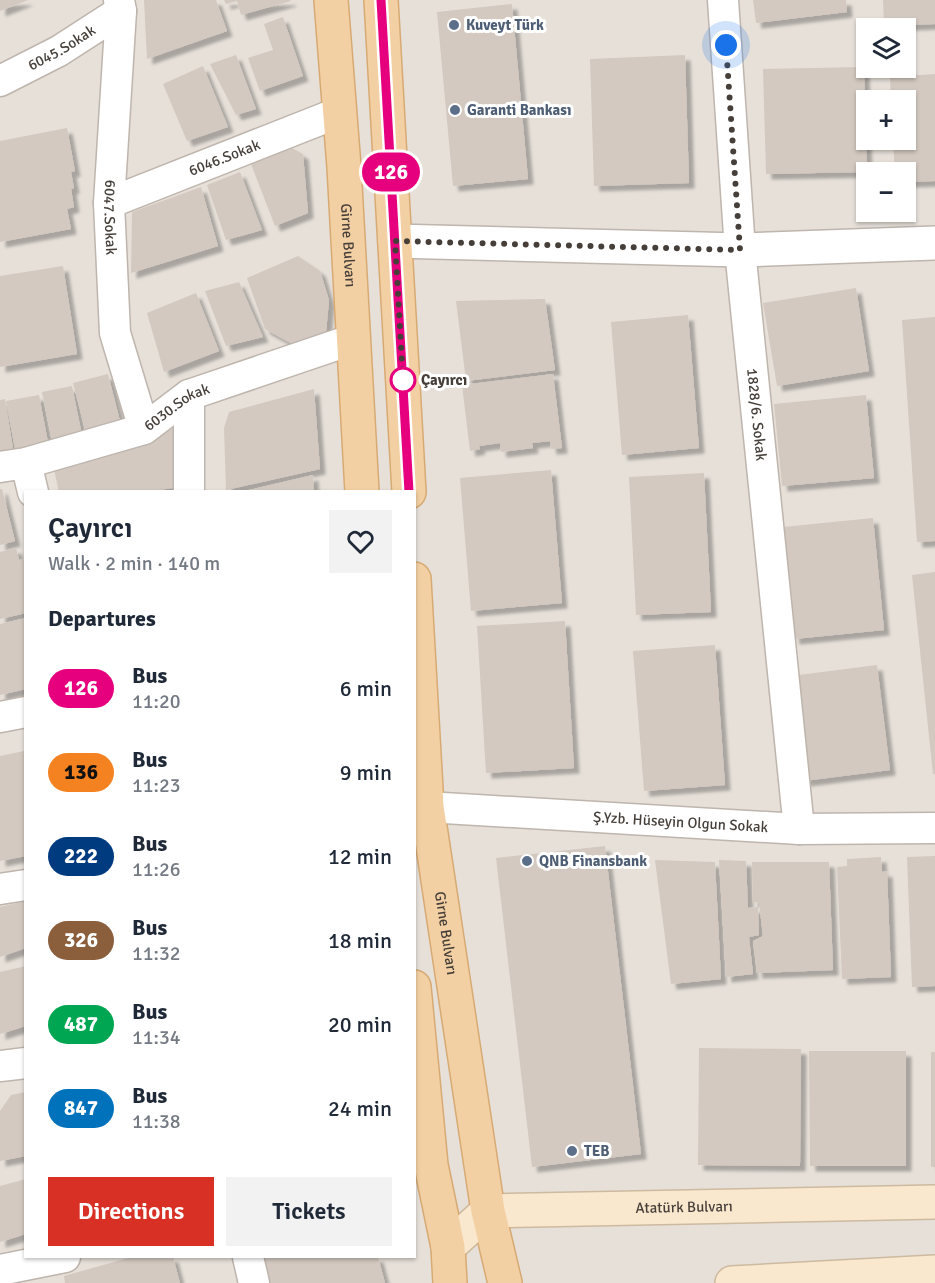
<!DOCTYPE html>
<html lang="en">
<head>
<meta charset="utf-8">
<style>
	:root { --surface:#fff; --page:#f2f2f3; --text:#1f2937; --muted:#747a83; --accent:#d93025 }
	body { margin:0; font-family:Signika,sans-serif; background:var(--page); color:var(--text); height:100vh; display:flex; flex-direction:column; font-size:22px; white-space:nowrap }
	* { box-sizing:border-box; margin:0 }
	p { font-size:20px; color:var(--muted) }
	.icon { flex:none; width:33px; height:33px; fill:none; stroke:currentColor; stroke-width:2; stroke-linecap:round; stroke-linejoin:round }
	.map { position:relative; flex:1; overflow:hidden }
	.drawer { position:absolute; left:24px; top:490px; width:392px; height:768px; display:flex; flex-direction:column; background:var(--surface); border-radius:0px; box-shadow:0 2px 4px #0004 }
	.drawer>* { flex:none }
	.badge { padding:0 12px; border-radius:20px; font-size:21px; line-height:39px }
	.tools { position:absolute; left:856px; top:18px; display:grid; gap:12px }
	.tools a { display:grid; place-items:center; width:60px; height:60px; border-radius:0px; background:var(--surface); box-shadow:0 2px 4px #0004; font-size:30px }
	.you { position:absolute; width:30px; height:30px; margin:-15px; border:4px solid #fff; border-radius:50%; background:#1a73e8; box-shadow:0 0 0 9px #1a73e833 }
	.map>.badge { position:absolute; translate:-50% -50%; box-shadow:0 0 0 3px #fff }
	h2 { padding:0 24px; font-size:22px; line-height:54px }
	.round { display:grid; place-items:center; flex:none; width:63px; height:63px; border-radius:0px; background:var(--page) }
	.head { display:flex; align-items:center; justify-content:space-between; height:102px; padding:0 24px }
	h1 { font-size:28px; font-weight:600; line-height:45px }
	.button { display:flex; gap:12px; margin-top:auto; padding:12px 24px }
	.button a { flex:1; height:69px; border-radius:0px; background:var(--accent); color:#fff; font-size:24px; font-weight:600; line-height:69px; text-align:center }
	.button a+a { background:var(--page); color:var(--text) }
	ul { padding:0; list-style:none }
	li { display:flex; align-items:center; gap:18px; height:84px; padding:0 24px }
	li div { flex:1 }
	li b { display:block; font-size:22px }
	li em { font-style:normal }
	li .badge { min-width:66px; font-weight:700; text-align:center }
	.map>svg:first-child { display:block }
	.residential { fill:#e6e0d9; fill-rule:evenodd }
	.building { fill:#d3c9c1; filter:url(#shadow) }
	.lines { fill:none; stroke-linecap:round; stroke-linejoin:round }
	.minor-casing { stroke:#beb5ad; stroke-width:33 }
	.tertiary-casing { stroke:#beb5ad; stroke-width:36 }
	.secondary-casing { stroke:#cdba9f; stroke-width:36 }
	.primary-casing { stroke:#d7aa74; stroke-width:36 }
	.minor { stroke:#fff; stroke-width:30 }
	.tertiary { stroke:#fff; stroke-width:33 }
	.secondary { stroke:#f9e8ce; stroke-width:33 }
	.primary { stroke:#f3d0a3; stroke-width:33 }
	.line-casing { stroke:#fff; stroke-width:14 }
	.line { stroke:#e6007e; stroke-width:9 }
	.walk { stroke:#463f39; stroke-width:6; stroke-dasharray:0 10.8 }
	.service-dot { fill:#5c6f8a; stroke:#fff; stroke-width:2 }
	.stop-dot { fill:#fff; stroke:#e6007e; stroke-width:3 }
	.labels { text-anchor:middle; stroke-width:6; stroke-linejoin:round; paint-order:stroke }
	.service-label { font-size:15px; font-weight:bold; fill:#4e5e75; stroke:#fff; text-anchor:start }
	.street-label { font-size:15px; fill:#463f39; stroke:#fff }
	.stop-label { font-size:15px; font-weight:bold; fill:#463f39; stroke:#fff; text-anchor:start }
</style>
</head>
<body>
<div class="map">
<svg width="935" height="1283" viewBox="0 0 935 1283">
	<defs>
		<filter id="shadow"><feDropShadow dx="5.5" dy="5.5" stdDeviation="1.5" flood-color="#0004"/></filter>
	</defs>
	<rect width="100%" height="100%" fill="#f3efea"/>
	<path class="residential" d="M0 0H935V1283H0ZM867 28H906V68H867ZM867 100H906V140H867ZM867 172H906V212H867ZM26 492H414V1257H26Z"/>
	<g class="building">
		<path d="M0 0H28L0 11Z"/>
		<path d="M144 0H216L227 31 147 59Z"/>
		<path d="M224 0H290L291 1 241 15 237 1 226 4Z"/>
		<path d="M753 0H846L847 12 756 23Z"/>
		<path d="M883 0H935V24L884 26Z"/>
		<path d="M512 4 528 179 453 186 437 12Z"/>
		<path d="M283 17 303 76 260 91 248 58 273 50 264 24Z"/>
		<path d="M236 55 256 109 236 115 210 64Z"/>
		<path d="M685 55 689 183 594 186 590 59Z"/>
		<path d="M203 66 228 127 187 141 163 84Z"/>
		<path d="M864 67 867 172 766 174 763 69Z"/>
		<path d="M935 74V181L906 182V172H895L893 140H906V100H891L890 77Z"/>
		<path d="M67 128 75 171 71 172 74 188 71 189 74 207 67 209 71 229 0 242V141Z"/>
		<path d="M292 148 303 154 308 213 275 226 251 164Z"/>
		<path d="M240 172 262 230 226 240 207 185Z"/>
		<path d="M201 187 218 246 131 273 132 212Z"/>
		<path d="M298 256 320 271 329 300 326 332 300 348 265 329 247 278Z"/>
		<path d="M63 266 77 354 0 367V276Z"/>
		<path d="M239 282 263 337 226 346 205 291Z"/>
		<path d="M856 288 869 371 777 386 763 303Z"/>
		<path d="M196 293 219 351 164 372 147 313Z"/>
		<path d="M545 299 555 370 466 381 456 301Z"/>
		<path d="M688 315 699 448 622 455 611 322Z"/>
		<path d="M935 317V541L917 542 902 320Z"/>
		<path d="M108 374 122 429 87 437 73 383Z"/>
		<path d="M553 374 562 448 551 449 550 441 532 443 533 448 501 452 500 443 479 446 480 449 470 451 462 385Z"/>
		<path d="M72 386 83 440 53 446 42 392Z"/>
		<path d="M314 389 320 469 226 490 224 428 229 412Z"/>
		<path d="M39 395 49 448 16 454 6 401Z"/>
		<path d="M866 395 874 478 782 486 774 404Z"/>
		<path d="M5 399 14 455 0 457V400Z"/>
		<path d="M179 425V487L145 492H59L53 465 155 439Z"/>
		<path d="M551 470 562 603 471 611 460 478Z"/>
		<path d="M704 473 711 612 636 615 629 477Z"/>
		<path d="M313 475 314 492H245V491Z"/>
		<path d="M0 489H2L15 541 0 545Z"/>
		<path d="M873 518 884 630 794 639 783 527Z"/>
		<path d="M16 548 19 560 23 559 26 567V613L0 619V552Z"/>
		<path d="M935 572V774H933L912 575Z"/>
		<path d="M26 618V689L0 695V624Z"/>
		<path d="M565 621 574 768 486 773 477 626Z"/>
		<path d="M715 645 725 785 644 791 633 651Z"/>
		<path d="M877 665 890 770 804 781 791 676Z"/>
		<path d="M24 751 26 856 0 861V756Z"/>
		<path d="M605 846 641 1154 532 1167 496 858Z"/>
		<path d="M935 856V986L912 987 907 857Z"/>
		<path d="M881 857 882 872 887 871 891 977 842 979 837 867 847 866V859Z"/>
		<path d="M655 860 715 862 721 979 671 984Z"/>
		<path d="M719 860 746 861 748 908 758 907 759 935 749 937 753 974 726 977Z"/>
		<path d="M752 862H829L833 970 757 973 753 941 763 936 759 902 753 903Z"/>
		<path d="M26 901V948L0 957V907Z"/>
		<path d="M26 966V1026L0 1034V972Z"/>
		<path d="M699 1048 801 1049 800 1166 698 1165Z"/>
		<path d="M809 1051H906V1166H810Z"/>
		<rect x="931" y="1052" width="4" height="115"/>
		<path d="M26 1092V1156L0 1161V1111L11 1095Z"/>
		<path d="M26 1179V1234L0 1242V1186Z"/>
		<path d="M132 1257H173L180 1283H65L64 1276Z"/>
		<path d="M260 1257H378L385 1283H268Z"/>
	</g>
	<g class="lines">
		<defs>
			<g id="minor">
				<path id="s1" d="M119 0 121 11 109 203 115 333 144 429"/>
				<path id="s2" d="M723 0 740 250 799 829"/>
				<path id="s3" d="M0 81 59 51 121 11"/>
				<path id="s4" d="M109 203 340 112"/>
				<path d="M26 463 33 492"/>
				<path id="s5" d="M0 467 26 463 144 429 189 395 354 339"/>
				<path d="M189 492V395"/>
				<path d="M0 717 26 712"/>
				<path id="s6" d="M427 807 799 829 935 828"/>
				<path d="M0 889 26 885"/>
				<path d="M0 1066 26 1063"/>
				<path d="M248 1257 254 1283"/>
				<path d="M0 1270 65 1257"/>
			</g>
			<path id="tertiary" d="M395 241 740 250 935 243"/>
			<g id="secondary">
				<path id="s7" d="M448 1247 488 1211 935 1202"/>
				<path d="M732 1283 935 1272"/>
			</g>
			<g id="primary">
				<path id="s8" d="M331 0 344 167 362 492"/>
				<path d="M381 0 409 492"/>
				<path id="s9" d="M414 579 427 807 488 1211 505 1283"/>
				<path d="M414 987 431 1165 448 1247 450 1283"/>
			</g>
		</defs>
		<use href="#minor" class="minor-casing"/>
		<use href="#tertiary" class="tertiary-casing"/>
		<use href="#secondary" class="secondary-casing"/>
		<use href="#primary" class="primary-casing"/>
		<use href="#minor" class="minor"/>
		<use href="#tertiary" class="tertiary"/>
		<use href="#secondary" class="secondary"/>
		<use href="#primary" class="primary"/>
	</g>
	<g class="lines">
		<defs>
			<path id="line" d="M381 0 409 492"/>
		</defs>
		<use href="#line" class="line-casing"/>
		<use href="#line" class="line"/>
		<path class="walk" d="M403 380 395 241 740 250 726 45"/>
	</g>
	<g class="service-dot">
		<circle cx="454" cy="25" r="6"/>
		<circle cx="455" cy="110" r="6"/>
		<circle cx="527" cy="861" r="6"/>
		<circle cx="572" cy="1151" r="6"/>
	</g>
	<circle class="stop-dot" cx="403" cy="380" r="12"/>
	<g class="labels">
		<g class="service-label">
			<text x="466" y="30">Kuveyt Türk</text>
			<text x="467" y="115">Garanti Bankası</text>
			<text x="539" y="866">QNB Finansbank</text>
			<text x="584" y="1156">TEB</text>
		</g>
		<g class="street-label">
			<text dy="5" stroke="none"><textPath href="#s3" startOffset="70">6045.Sokak</textPath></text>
			<text dy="5" stroke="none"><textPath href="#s4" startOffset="124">6046.Sokak</textPath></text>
			<text dy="5" stroke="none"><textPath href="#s1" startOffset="218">6047.Sokak</textPath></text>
			<text dy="5" stroke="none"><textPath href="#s8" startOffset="246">Girne Bulvarı</textPath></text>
			<text dy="5" stroke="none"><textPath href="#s5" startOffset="189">6030.Sokak</textPath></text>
			<text dy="5" stroke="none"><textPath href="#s2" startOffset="416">1828/6. Sokak</textPath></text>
			<text dy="5" stroke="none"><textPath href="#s6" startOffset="254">Ş.Yzb. Hüseyin Olgun Sokak</textPath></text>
			<text dy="5" stroke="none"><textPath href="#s9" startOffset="356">Girne Bulvarı</textPath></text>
			<text dy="5" stroke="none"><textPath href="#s7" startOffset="250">Atatürk Bulvarı</textPath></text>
		</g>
		<g class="stop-label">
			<text x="421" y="385">Çayırcı</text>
		</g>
	</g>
</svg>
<div class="tools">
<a><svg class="icon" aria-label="layers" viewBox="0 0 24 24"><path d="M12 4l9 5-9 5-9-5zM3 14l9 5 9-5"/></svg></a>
<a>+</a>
<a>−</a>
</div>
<div class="you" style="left:726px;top:45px"></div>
<b class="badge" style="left:391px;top:172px;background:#e6007e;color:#fff">126</b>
<section class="drawer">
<div class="head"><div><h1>Çayırcı</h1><p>Walk · 2 min · 140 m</p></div><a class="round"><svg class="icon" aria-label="heart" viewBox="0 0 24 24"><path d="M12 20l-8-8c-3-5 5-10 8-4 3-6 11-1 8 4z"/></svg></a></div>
<h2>Departures</h2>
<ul>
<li><span class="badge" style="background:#e6007e;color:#fff">126</span><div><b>Bus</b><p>11:20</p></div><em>6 min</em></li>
<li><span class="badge" style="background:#f58220;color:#111">136</span><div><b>Bus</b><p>11:23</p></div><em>9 min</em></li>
<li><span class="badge" style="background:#003b80;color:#fff">222</span><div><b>Bus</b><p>11:26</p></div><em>12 min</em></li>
<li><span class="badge" style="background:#8b5e3c;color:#fff">326</span><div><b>Bus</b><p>11:32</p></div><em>18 min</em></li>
<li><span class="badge" style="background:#00a651;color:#fff">487</span><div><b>Bus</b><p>11:34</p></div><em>20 min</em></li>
<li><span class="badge" style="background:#0072bc;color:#fff">847</span><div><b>Bus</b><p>11:38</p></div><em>24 min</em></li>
</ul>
<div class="button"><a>Directions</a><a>Tickets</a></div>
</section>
</div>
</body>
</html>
